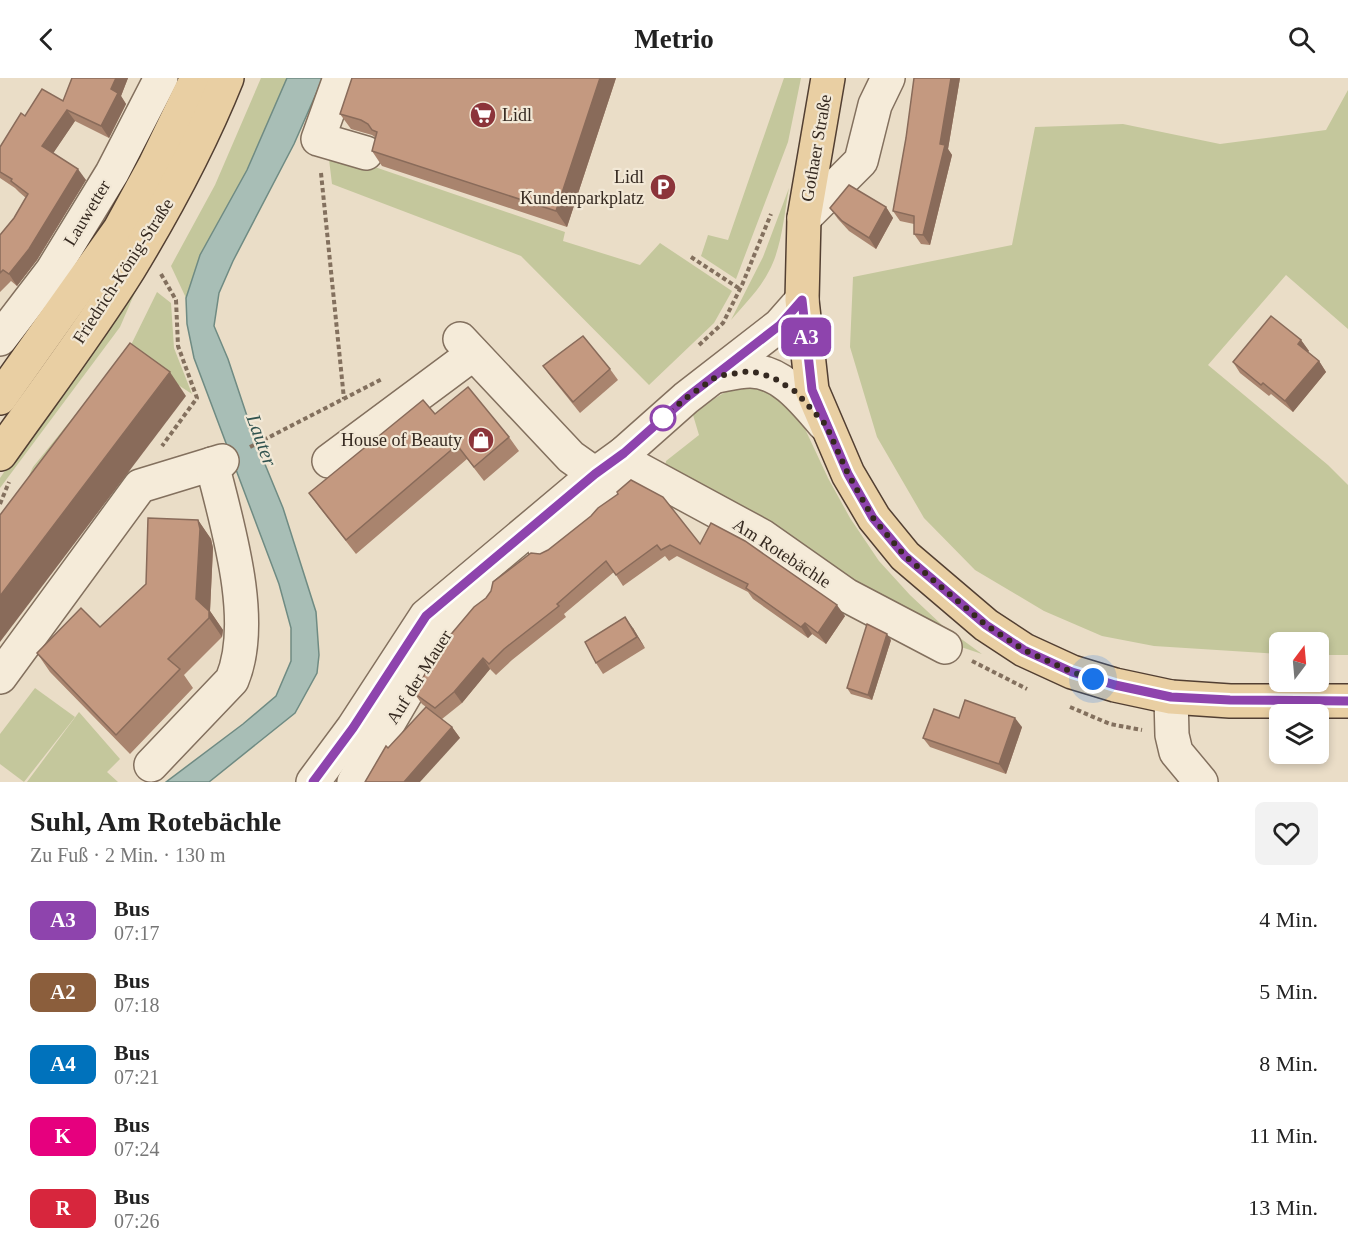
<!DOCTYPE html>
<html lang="de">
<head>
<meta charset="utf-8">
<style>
	:root { --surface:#fff; --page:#f2f2f2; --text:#222; --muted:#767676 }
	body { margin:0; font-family:Georgia,serif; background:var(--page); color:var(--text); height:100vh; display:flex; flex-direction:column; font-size:22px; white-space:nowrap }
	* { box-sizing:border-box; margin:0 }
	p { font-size:20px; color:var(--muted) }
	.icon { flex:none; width:33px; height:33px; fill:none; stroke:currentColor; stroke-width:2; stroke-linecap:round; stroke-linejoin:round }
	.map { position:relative; height:704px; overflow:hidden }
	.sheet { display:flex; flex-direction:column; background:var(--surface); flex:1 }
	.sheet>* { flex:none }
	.badge { padding:0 12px; border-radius:9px; font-size:21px; line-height:39px }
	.needle { width:39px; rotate:16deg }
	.fabs { position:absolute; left:1269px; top:554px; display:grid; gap:12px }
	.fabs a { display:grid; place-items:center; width:60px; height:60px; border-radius:9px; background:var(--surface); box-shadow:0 3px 9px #0003; font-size:30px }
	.you { position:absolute; width:30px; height:30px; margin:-15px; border:4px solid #fff; border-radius:50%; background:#1a73e8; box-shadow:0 0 0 9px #1a73e833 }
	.map>.badge { position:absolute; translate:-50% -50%; box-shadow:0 0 0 3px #fff }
	.round { display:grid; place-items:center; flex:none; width:63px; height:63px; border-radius:9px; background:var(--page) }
	.summary { display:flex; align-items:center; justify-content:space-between; height:102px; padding:0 30px }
	h1 { font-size:28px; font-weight:600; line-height:45px }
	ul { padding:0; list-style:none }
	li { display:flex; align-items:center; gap:18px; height:72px; padding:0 30px }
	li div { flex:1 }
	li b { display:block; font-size:22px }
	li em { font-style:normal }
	li .badge { min-width:66px; font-weight:700; text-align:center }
	header { display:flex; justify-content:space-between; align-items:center; height:78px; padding:0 30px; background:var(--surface); font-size:27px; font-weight:600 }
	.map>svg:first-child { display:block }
	.green { fill:#c4c79c }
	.water { fill:#a8beb6; stroke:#6f8b83; stroke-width:1.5 }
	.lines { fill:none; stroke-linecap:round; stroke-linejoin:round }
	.minor-casing { stroke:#83705e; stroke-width:36 }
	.major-casing { stroke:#523f32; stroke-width:36 }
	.path { stroke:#83705e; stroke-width:4; stroke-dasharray:4.5 3; stroke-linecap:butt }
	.minor { stroke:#f5ebd9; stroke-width:33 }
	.major { stroke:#e9cfa3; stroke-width:33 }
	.wall { fill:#a9846e }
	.shaded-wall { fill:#896b5a }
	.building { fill:#c49980; stroke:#896b5a; stroke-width:1.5 }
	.line-casing { stroke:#fff; stroke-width:14 }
	.line { stroke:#8e44ad; stroke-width:9 }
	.walk { stroke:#352920; stroke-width:6; stroke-dasharray:0 10.8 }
	.stop-dot { fill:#fff; stroke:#8e44ad; stroke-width:3 }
	.labels { text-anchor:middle; stroke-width:4.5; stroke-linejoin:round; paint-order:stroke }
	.poi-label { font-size:18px; fill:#352920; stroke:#f2e8d6; text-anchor:end }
	.street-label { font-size:18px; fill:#352920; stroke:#f2e8d6 }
	.water-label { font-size:20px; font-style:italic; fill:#31534f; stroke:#f2e8d6 }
</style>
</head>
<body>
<header><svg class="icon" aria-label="back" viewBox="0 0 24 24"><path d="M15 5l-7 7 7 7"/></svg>Metrio<svg class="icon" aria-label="search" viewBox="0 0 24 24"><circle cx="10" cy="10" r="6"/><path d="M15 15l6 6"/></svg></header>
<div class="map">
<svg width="1348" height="704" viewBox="0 0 1348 704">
	<rect width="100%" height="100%" fill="#eaddc7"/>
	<g class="green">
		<path d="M261 0H287L247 92 200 177 186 220 171 188 215 107Z"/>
		<path d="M784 0H801L788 64 736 201 701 178 708 157 728 162Z"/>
		<path d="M1348 12V251L1286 197 1208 287 1328 387 1348 407V577H1319L1318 564H1280L1279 576 1154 568 1102 558 1044 533 975 492 924 440 877 359 850 269 853 199 1012 167 1035 49 1123 46 1220 66 1326 52Z"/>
		<path d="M328 73 565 154 563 163 640 187 660 165 732 213 714 245 649 307 521 178 332 106Z"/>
		<path d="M789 110C784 137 782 169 769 193 760 211 744 227 731 242L763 179Z"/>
		<path d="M146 189 120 249 0 410V400Z"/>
		<path d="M157 214 171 225 174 270 192 316 146 286 11 436 33 389 130 269Z"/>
		<path d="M762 306 799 338 828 400 850 440 879 483 910 517 942 547 982 576 949 565 665 390 666 383 699 357 693 337C719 317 728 308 762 306Z"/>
		<path d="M35 610 75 639 24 704 0 686V656Z"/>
		<path d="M79 634 120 681 107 694 118 704H27Z"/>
	</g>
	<path class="water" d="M287 0H323L294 66 233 183 219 215 214 248 228 281 255 362 283 430 316 534 319 577 317 595 295 635 209 704H166L243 646 276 618 291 583V550L279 506 194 280 187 246 186 220 200 177 247 92Z"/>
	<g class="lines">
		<defs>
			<g id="minor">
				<path d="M340 0 318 61 366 75"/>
				<path d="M804 140 861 83 875 27 888 0"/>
				<path d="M0 261 52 193 112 95 161 0"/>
				<path d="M460 261 571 379 595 396"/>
				<path d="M717 298C728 296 739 293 750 293 782 293 805 324 824 346"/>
				<path d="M624 375 631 387 762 458 846 517 945 569"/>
				<path d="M329 383 473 276"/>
				<path d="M544 468 587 434 606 410 618 399"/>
				<path d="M0 599 140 408 222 383"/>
				<path d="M1171 619 1172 657 1176 674 1201 704"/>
				<path d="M151 687 232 602C257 543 227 446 212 386"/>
				<path d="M313 704 353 650 426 538 595 396 624 375 686 320 780 247 802 222"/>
				<path d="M354 704 434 567 469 526 482 516"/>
			</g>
			<g id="major">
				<path d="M828 0 804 140 802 222 812 312 848 396 874 440 905 478 986 547 1024 572 1072 594 1115 607 1171 619 1230 623H1348"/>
				<path d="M0 320 120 151 155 87 197 0"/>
				<path d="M0 376C43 315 89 255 129 191 166 130 200 67 227 0"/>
			</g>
		</defs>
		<use href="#minor" class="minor-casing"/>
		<use href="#major" class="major-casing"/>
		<g class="path">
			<path d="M321 95 344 321"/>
			<path d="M691 179 740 211"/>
			<path d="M161 196 176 222 178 268 197 320 162 368"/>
			<path d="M699 267 723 245 742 207 771 136"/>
			<path d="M250 369 382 301"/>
			<path d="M0 426 9 404"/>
			<path d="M972 583 1027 611"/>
			<path d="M1070 629 1110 646 1142 652"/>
		</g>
		<use href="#minor" class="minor"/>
		<use href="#major" class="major"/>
	</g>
	<g class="wall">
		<path d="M72 0H128L121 18 126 26 109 60 75 43 53 75 86 102 37 182 17 208 11 203 0 214V157L14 140 26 120 19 114 15 110 0 100V69L25 38 63 23Z"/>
		<path d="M352 0H616L567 149 382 88 372 73 376 60 372 57 351 51 340 36Z"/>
		<path d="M914 0H960L948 71 952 77 930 167 921 166 914 156V146L900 143 893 133 906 60Z"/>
		<path d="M886 129 893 140 876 171 849 153 838 141 830 130Z"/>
		<path d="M1301 262 1309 273 1308 274 1319 283 1326 294 1293 334 1271 316 1269 318 1240 295 1233 284Z"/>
		<path d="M543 288 610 291 618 302 580 335 551 299Z"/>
		<path d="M435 336 509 359 519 373 484 403 467 381 356 476 319 429 309 415Z"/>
		<path d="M198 442 211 461 213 470 210 533 223 552 222 559 184 597 193 610 130 676 50 594 37 575 100 549 146 506Z"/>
		<path d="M700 466 845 538 826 566 812 556 808 560 753 521 748 514 677 478 669 483 665 478 623 508 614 494 564 536 566 539 512 582 496 597 490 591 462 625 442 641 452 649 460 660 388 670 426 629 422 626 414 615 540 476 548 472Z"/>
		<path d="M633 550 645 570 603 596 596 585Z"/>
		<path d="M891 562 872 622 851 616 847 610Z"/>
		<path d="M959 640 1022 649 1006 696 930 669 923 660Z"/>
	</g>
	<g class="shaded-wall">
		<path d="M116 0H128L121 18 126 26 109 60 101 48 111 11Z"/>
		<path d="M600 0H616L567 149 556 133Z"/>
		<path d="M951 0H960L948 71 952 77 930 167 923 157Z"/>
		<path d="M67 32 75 43 50 80 42 68Z"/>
		<path d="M78 91 86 102 37 182 17 208 9 196Z"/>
		<path d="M886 129 893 140 876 171 869 160Z"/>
		<path d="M1301 262 1309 273 1305 277 1298 266Z"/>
		<path d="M1319 283 1326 294 1293 334 1285 323Z"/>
		<path d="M170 294 186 318 0 564V518Z"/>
		<path d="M198 442 211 461 213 470 210 533 223 552 222 559 196 521Z"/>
		<path d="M837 527 845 538 826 566 818 555Z"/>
		<path d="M625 539 633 550 645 570 637 559Z"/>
		<path d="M805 545 812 556 808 560 801 549Z"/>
		<path d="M887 556 891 562 872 622 868 617Z"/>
		<path d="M483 580 490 591 462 625 454 614Z"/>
		<path d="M1015 640 1022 649 1006 696 999 686Z"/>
		<path d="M452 649 460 660 420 704H404Z"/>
	</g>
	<g class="building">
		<path d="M72 0H116L111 11 118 15 101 48 67 32 42 68 78 91 29 171 9 196 3 192 0 195V157L14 140 28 116 11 103 12 101 0 94V69L21 35 25 38 42 11 63 23Z"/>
		<path d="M352 0H600L556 133 372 73 377 54 372 52 368 46 361 42 340 36Z"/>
		<path d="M914 0H951L940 66 945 67 923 157 914 156V138L893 133 906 60Z"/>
		<path d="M849 107 886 129 869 160 842 143 830 130Z"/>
		<path d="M1271 238 1301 262 1298 266 1319 283 1285 323 1263 305 1261 307 1233 284Z"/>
		<path d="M583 258 610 291 573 324 543 288Z"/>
		<path d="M130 265 170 294 0 518V437Z"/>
		<path d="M468 309 509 359 474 389 457 367 346 462 309 415 423 322 435 336Z"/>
		<path d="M631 402 663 419 700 466 711 445 745 463 837 527 818 555 805 545 801 549 746 510 748 506 670 467 661 472 657 467 616 497 606 483 557 526 559 528 504 571 489 586 483 580 454 614 435 630 414 615 442 567 474 529 486 520 491 513 493 504 531 475 540 476 548 472 591 438 598 430 618 416 617 414Z"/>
		<path d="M148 440 198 442 200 451 196 521 209 533V540L168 581 180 591 116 657 37 575 81 530 100 549 146 506Z"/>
		<path d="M625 539 637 559 596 585 585 564Z"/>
		<path d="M867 546 887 556 868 617 847 610Z"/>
		<path d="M965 622 1015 640 999 686 923 660 934 631 959 640Z"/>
		<path d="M426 629 452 649 404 704H365L386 668 388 670Z"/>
	</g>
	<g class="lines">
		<defs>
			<path id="line" d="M313 704 353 650 426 538 595 396 624 375 686 320 780 247 802 222 812 312 848 396 873 440 905 478 986 547 1024 572 1072 594 1115 607 1171 619 1230 622 1348 623"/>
		</defs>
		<use href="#line" class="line-casing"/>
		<use href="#line" class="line"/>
		<path class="walk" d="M663 340 686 320 717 298 751 293 772 299 796 314 826 347 848 396 873 440 905 478 986 547 1024 572 1072 594 1093 601"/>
	</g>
	<defs>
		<symbol id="supermarket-disc" viewBox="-11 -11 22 22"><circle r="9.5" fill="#8c343a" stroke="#f2e8d6"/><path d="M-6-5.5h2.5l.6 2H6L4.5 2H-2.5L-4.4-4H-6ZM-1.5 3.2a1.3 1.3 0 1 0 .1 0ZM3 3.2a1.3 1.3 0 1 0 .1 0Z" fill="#fff"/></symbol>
		<symbol id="parking-disc" viewBox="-11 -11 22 22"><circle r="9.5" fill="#8c343a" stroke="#f2e8d6"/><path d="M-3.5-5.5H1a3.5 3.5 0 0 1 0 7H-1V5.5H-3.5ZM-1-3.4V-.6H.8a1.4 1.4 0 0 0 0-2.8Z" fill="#fff"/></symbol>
		<symbol id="shop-disc" viewBox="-11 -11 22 22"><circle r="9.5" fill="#8c343a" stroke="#f2e8d6"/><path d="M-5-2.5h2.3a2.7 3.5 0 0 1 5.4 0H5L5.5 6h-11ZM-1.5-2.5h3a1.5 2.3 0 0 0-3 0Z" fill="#fff"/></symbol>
	</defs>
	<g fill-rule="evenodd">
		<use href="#supermarket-disc" x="468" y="22" width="30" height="30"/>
		<use href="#parking-disc" x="648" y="94" width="30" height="30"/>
		<use href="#shop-disc" x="466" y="347" width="30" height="30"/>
	</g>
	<circle class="stop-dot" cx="663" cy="340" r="12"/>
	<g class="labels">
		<g class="poi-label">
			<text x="502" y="43" text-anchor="start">Lidl</text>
			<text x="644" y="105">Lidl<tspan x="644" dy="21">Kundenparkplatz</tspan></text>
			<text x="462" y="368">House of Beauty</text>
		</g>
		<g class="street-label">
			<text transform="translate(816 70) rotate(-80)" y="6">Gothaer Straße</text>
			<text transform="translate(87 135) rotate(-59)" y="6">Lauwetter</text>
			<text transform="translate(123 193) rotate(-57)" y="6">Friedrich-König-Straße</text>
			<text transform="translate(782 475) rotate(33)" y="6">Am Rotebächle</text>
			<text transform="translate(419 599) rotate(-58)" y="6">Auf der Mauer</text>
		</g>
		<g class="water-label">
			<text transform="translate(262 362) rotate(70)" y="7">Lauter</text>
		</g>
	</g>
</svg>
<div class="fabs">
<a><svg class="needle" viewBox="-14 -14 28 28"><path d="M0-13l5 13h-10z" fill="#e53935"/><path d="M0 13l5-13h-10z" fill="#767676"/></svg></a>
<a><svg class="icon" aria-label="layers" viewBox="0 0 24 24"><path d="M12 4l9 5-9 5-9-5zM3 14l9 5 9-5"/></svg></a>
</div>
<div class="you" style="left:1093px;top:601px"></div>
<b class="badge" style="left:806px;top:259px;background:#8e44ad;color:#fff">A3</b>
</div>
<section class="sheet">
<div class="summary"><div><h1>Suhl, Am Rotebächle</h1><p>Zu Fuß · 2 Min. · 130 m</p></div><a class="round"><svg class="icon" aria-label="heart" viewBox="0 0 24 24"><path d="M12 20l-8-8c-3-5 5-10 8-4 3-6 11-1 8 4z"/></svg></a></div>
<ul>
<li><span class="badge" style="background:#8e44ad;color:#fff">A3</span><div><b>Bus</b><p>07:17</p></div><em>4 Min.</em></li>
<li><span class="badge" style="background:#8b5e3c;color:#fff">A2</span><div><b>Bus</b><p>07:18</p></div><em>5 Min.</em></li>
<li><span class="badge" style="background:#0072bc;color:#fff">A4</span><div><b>Bus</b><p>07:21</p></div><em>8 Min.</em></li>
<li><span class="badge" style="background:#e6007e;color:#fff">K</span><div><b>Bus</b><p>07:24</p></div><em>11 Min.</em></li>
<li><span class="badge" style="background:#d7263d;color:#fff">R</span><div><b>Bus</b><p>07:26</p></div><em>13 Min.</em></li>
</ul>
</section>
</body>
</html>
